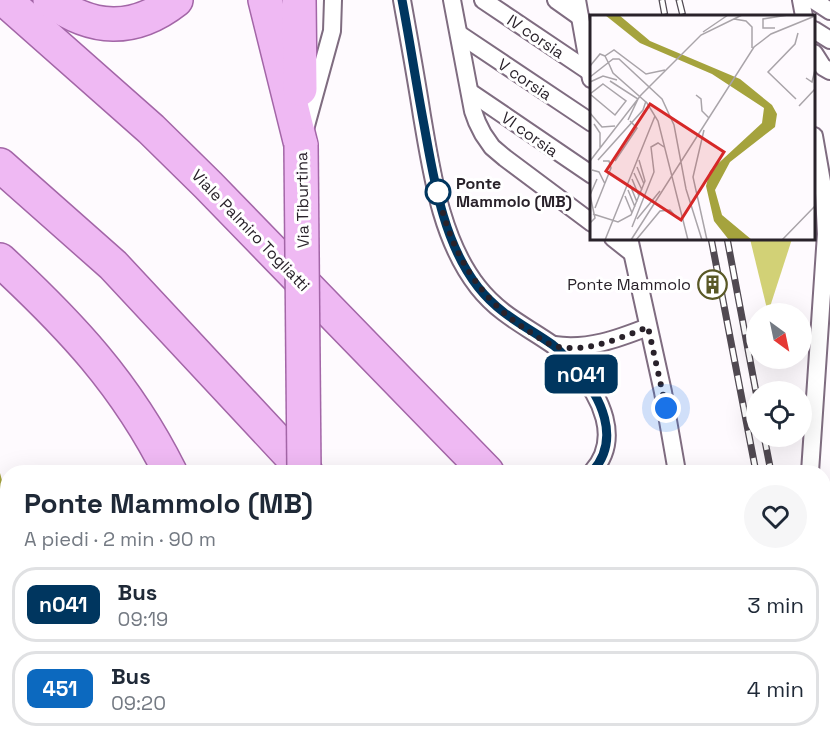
<!DOCTYPE html>
<html lang="it">
<head>
<meta charset="utf-8">
<style>
	:root { --surface:#fff; --page:#f6f6f7; --text:#1f2937; --muted:#747a83; --line:#e0e1e3 }
	body { margin:0; font-family:"Space Grotesk",sans-serif; background:var(--page); color:var(--text); height:100vh; display:flex; flex-direction:column; font-size:22px; white-space:nowrap }
	* { box-sizing:border-box; margin:0 }
	p { font-size:20px; color:var(--muted) }
	.icon { flex:none; width:33px; height:33px; fill:none; stroke:currentColor; stroke-width:2; stroke-linecap:round; stroke-linejoin:round }
	.map { position:relative; flex:1; overflow:hidden }
	.sheet { position:absolute; left:0px; top:465px; width:831px; height:284px; display:flex; flex-direction:column; background:var(--surface); border-radius:24px 24px 0 0; box-shadow:0 6px 24px #0002 }
	.sheet>* { flex:none }
	.badge { padding:0 12px; border-radius:9px; font-size:21px; line-height:39px }
	.needle { width:39px; rotate:147deg }
	.controls { position:absolute; left:746px; top:303px; display:grid; gap:12px }
	.controls a { display:grid; place-items:center; width:66px; height:66px; border-radius:50%; background:var(--surface); box-shadow:0 6px 24px #0002; font-size:30px }
	.you { position:absolute; width:30px; height:30px; margin:-15px; border:4px solid #fff; border-radius:50%; background:#1a73e8; box-shadow:0 0 0 9px #1a73e833 }
	.map>.badge { position:absolute; translate:-50% -50%; box-shadow:0 0 0 3px #fff }
	.round { display:grid; place-items:center; flex:none; width:63px; height:63px; border-radius:32px; background:var(--page) }
	.summary { display:flex; align-items:center; justify-content:space-between; height:102px; padding:0 24px }
	h1 { font-size:28px; font-weight:600; line-height:45px }
	ul { padding:0; list-style:none }
	li { display:flex; align-items:center; gap:18px; height:75px; margin:0 12px 9px; padding:0 12px; border:3px solid var(--line); border-radius:24px }
	li div { flex:1 }
	li b { display:block; font-size:22px }
	li em { font-style:normal }
	li .badge { min-width:66px; font-weight:700; text-align:center }
	.map>svg:first-child { display:block }
	.green { fill:#d2d176 }
	.water { fill:#a5a33d }
	.lines { fill:none; stroke-linecap:round; stroke-linejoin:round }
	.service-casing { stroke:#7f6c80; stroke-width:20 }
	.primary-casing { stroke:#a366a7; stroke-width:36 }
	.service { stroke:#fff; stroke-width:16 }
	.primary { stroke:#efb9f3; stroke-width:33 }
	.rail-casing { stroke:#514a52; stroke-width:7 }
	.rail { stroke:#fff; stroke-width:4.5; stroke-dasharray:14; stroke-linecap:butt }
	.primary-bridge-casing { stroke:#a366a7; stroke-width:36; stroke-linecap:butt }
	.primary-bridge { stroke:#efb9f3; stroke-width:33 }
	.line-casing { stroke:#fff; stroke-width:14 }
	.line { stroke:#00365f; stroke-width:9 }
	.walk { stroke:#29222a; stroke-width:6; stroke-dasharray:0 10.8 }
	.stop-dot { fill:#fff; stroke:#00365f; stroke-width:3 }
	.labels { text-anchor:middle; stroke-width:6; stroke-linejoin:round; paint-order:stroke }
	.street-label { font-size:16px; fill:#29222a; stroke:#fff }
	.stop-label { font-size:16px; font-weight:bold; fill:#29222a; stroke:#fff; text-anchor:start }
	.poi-label { font-size:16px; fill:#29222a; stroke:#fff; text-anchor:end }
	.inset-road { fill:none; stroke:#a9a4a9; stroke-width:1.5 }
	.view { fill:#d62828; fill-opacity:0.15; stroke:#d62828; stroke-width:3 }
	.inset-edge { fill:none; stroke:#29222a; stroke-width:3 }
</style>
</head>
<body>
<div class="map">
<svg width="830" height="748" viewBox="0 0 830 748">
	<rect width="100%" height="100%" fill="#fefafe"/>
	<path class="green" d="M750 239H792L768 313Z"/>
	<path class="water" d="M0 473C11 511 10 547 0 586Z"/>
	<g class="lines">
		<defs>
			<g id="service">
				<path d="M402 0C409 39 416 77 422 116 432 174 441 240 478 287 500 315 526 326 553 345 561 351 568 360 575 368 601 396 622 439 592 472"/>
				<path d="M452 0 473 111 477 122 483 134 492 147 505 158 592 223"/>
				<path d="M483 0 590 72"/>
				<path d="M556 0 580 17"/>
				<path d="M577 0 591 79"/>
				<path d="M801 0 804 16"/>
				<path d="M813 0 830 11"/>
				<path d="M814 30 830 40"/>
				<path d="M459 34 592 123"/>
				<path d="M814 53 823 67 830 71"/>
				<path d="M470 92 592 175"/>
				<path d="M304 133 332 31 333 0"/>
				<path d="M613 238 632 253"/>
				<path d="M629 238 663 392 677 472"/>
				<path d="M554 345C588 350 617 339 648 327"/>
				<path d="M810 472 826 234 824 193 814 136"/>
				<path d="M824 512 830 517"/>
			</g>
			<g id="primary">
				<path d="M5 0 151 129 208 185 487 472"/>
				<path d="M50 0C92 31 134 33 176 0"/>
				<path d="M265 0 301 145"/>
				<path d="M299 0 300 89"/>
				<path d="M0 165 113 265 306 472"/>
				<path d="M0 260C71 326 126 384 170 472"/>
				<path d="M824 730 830 733"/>
				<path d="M256 741 258 748"/>
				<path d="M578 741 586 748"/>
				<path d="M303 748V741"/>
			</g>
		</defs>
		<use href="#service" class="service-casing"/>
		<use href="#primary" class="primary-casing"/>
		<use href="#service" class="service"/>
		<use href="#primary" class="primary"/>
		<defs>
			<g id="rail">
				<path d="M662 0 665 16"/>
				<path d="M679 0 683 16"/>
				<path d="M711 238 756 472"/>
				<path d="M727 238 756 392"/>
				<path d="M764 436 771 472"/>
				<path d="M804 741 805 748"/>
				<path d="M820 741 821 748"/>
			</g>
		</defs>
		<use href="#rail" class="rail-casing"/>
		<use href="#rail" class="rail"/>
		<defs>
			<path id="primary-bridge" d="M301 145 304 472"/>
		</defs>
		<use href="#primary-bridge" class="primary-bridge-casing"/>
		<use href="#primary-bridge" class="primary-bridge"/>
	</g>
	<g class="lines">
		<defs>
			<path id="line" d="M402 0C410 42 416 83 424 125 434 180 443 242 478 287 500 315 526 326 553 345 561 351 568 360 575 368 601 396 622 439 592 472"/>
		</defs>
		<use href="#line" class="line-casing"/>
		<use href="#line" class="line"/>
		<path class="walk" d="M438 192C449 248 477 298 527 330 535 335 545 343 555 346 585 354 620 338 648 327L666 408"/>
	</g>
	<defs>
		<symbol id="building-ring" viewBox="-11 -11 22 22"><circle r="9.5" fill="#fff" stroke="#595825" stroke-width="1.5"/><path d="M-4-6H4V6H1V3H-1V6H-4ZM-2.5-4.3h1.7v1.8h-1.7ZM.8-4.3h1.7v1.8H.8ZM-2.5-1h1.7V.8h-1.7ZM.8-1h1.7V.8H.8Z" fill="#595825"/></symbol>
	</defs>
	<g fill-rule="evenodd">
		<use href="#building-ring" x="696" y="268" width="33" height="33"/>
	</g>
	<circle class="stop-dot" cx="438" cy="192" r="12"/>
	<g class="labels">
		<g class="street-label">
			<text transform="translate(536 36) rotate(34)" y="6">IV corsia</text>
			<text transform="translate(525 79) rotate(34)" y="6">V corsia</text>
			<text transform="translate(530 134) rotate(35)" y="6">VI corsia</text>
			<text transform="translate(302 200) rotate(-91)" y="6">Via Tiburtina</text>
			<text transform="translate(251 230) rotate(46)" y="6">Viale Palmiro Togliatti</text>
		</g>
		<g class="stop-label">
			<text x="456" y="189">Ponte<tspan x="456" dy="18">Mammolo (MB)</tspan></text>
		</g>
		<g class="poi-label">
			<text x="691" y="290">Ponte Mammolo</text>
		</g>
	</g>
	<g transform="translate(590 15)">
		<rect width="225" height="225" fill="#fefafe"/>
		<path d="M15 0H29L60 26 150 64 182 90 187 99 185 112 140 147 125 175 132 200 162 225H139L124 206 116 171 120 156 172 108 174 93 122 59 50 28Z" fill="#a5a33d"/>
		<path class="inset-road" d="M144 4 156 6 162 12V33M185 13H173V4L198 0M113 17 138 0M19 49 15 41 24 35 56 59 75 55M19 49 23 58 57 88 68 106 98 225M0 51 10 39 15 41M0 62 23 44H29L72 84 84 110 96 174 112 225M216 63 222 67 225 55M20 66 48 84 38 105M0 67 13 61 27 65M13 69 36 86 25 100 0 79ZM106 80 111 84 112 96 119 103M225 83V109M206 84 178 57 205 29 208 18M209 91 225 74M0 98 12 112 25 111M4 109 10 118V133M114 115 103 162 117 225M8 145 53 95 56 86M0 146 51 80 111 20 152 0M25 146 47 113 40 106M47 152 54 169M2 155 9 157 15 169M44 158 52 175M42 164 49 181M40 170 47 187M38 175 45 192M35 181 42 198M5 193 21 153 19 146H13M3 199 28 207 41 200 55 166 49 145M47 204 70 176M0 208 5 203 0 180 7 164M42 212 64 157 61 132 68 128 74 132M15 225 65 101M41 225 164 32 181 19 225 1M46 225 70 196 80 195 87 203M192 225 225 191"/>
		<path class="view" d="M60 89 134 137 91 205 16 156Z"/>
		<rect width="225" height="225" class="inset-edge"/>
	</g>
</svg>
<div class="controls">
<a><svg class="needle" viewBox="-14 -14 28 28"><path d="M0-13l5 13h-10z" fill="#e53935"/><path d="M0 13l5-13h-10z" fill="#747a83"/></svg></a>
<a><svg class="icon" aria-label="locate" viewBox="0 0 24 24"><circle cx="12" cy="12" r="6"/><path d="M12 2v4M12 18v4M2 12h4M18 12h4"/></svg></a>
</div>
<div class="you" style="left:666px;top:408px"></div>
<b class="badge" style="left:581px;top:374px;background:#00365f;color:#fff">n041</b>
<section class="sheet">
<div class="summary"><div><h1>Ponte Mammolo (MB)</h1><p>A piedi · 2 min · 90 m</p></div><a class="round"><svg class="icon" aria-label="heart" viewBox="0 0 24 24"><path d="M12 20l-8-8c-3-5 5-10 8-4 3-6 11-1 8 4z"/></svg></a></div>
<ul>
<li><span class="badge" style="background:#00365f;color:#fff">n041</span><div><b>Bus</b><p>09:19</p></div><em>3 min</em></li>
<li><span class="badge" style="background:#0c69bf;color:#fff">451</span><div><b>Bus</b><p>09:20</p></div><em>4 min</em></li>
</ul>
</section>
</div>
</body>
</html>
